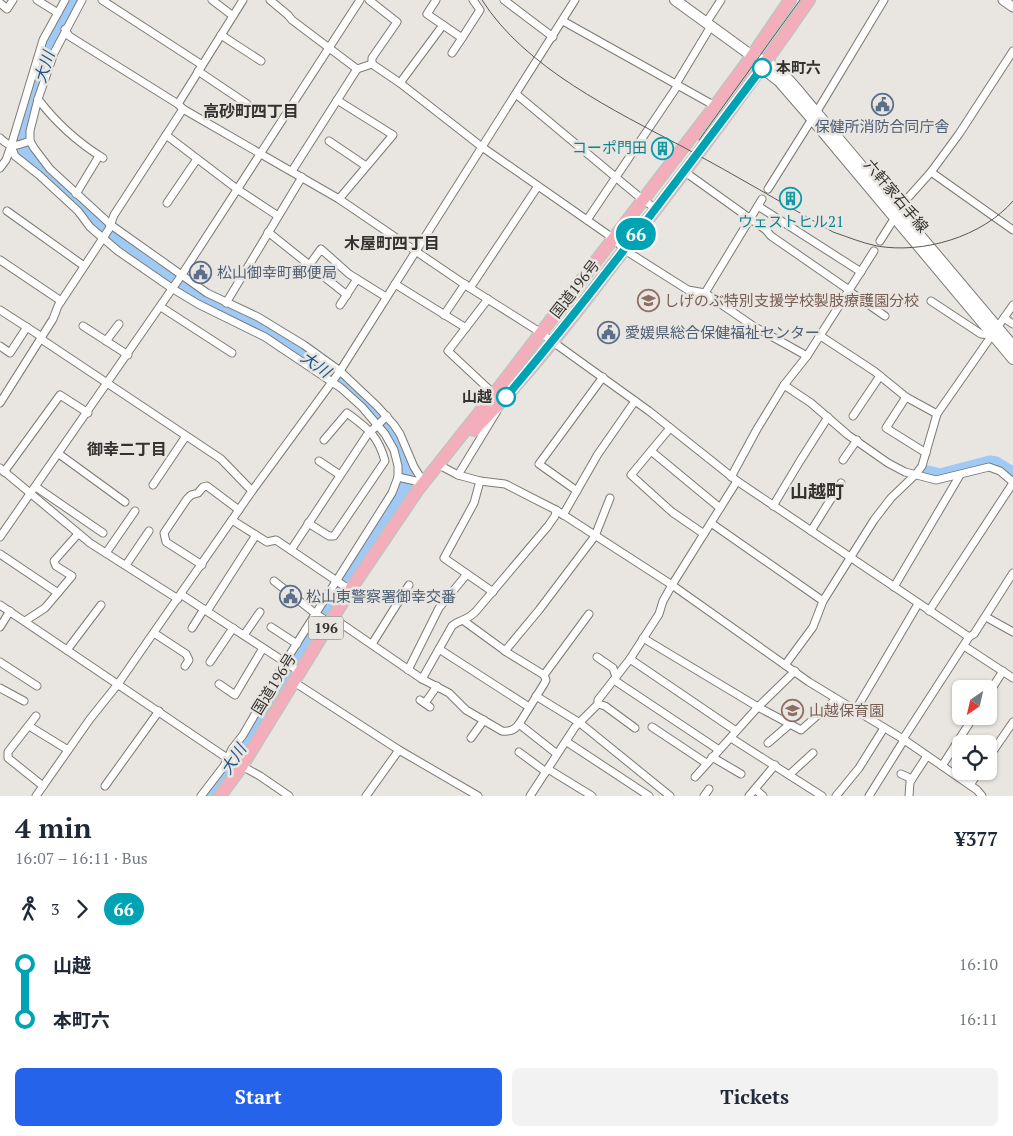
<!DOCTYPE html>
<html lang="en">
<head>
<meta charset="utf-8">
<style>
	:root { --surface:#fff; --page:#f2f2f3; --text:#1f2937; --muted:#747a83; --accent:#2563eb }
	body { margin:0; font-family:"PT Serif","Noto Sans JP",serif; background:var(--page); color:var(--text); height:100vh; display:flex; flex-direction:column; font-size:19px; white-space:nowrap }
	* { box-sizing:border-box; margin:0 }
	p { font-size:16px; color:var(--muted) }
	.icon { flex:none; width:28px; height:28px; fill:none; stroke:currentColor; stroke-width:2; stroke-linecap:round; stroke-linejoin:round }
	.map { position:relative; height:796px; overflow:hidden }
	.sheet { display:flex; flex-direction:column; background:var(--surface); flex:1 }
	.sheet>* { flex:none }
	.badge { padding:0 10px; border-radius:16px; font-size:18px; line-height:32px }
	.needle { width:32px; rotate:214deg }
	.tools { position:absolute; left:952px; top:680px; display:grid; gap:10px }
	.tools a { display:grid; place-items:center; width:45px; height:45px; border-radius:8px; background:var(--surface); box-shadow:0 1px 4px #0004; font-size:25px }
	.map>.badge { position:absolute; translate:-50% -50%; box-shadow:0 0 0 2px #fff }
	.legs { display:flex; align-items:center; gap:8px; height:55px; padding:0 15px; font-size:16px }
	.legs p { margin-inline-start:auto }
	.summary { display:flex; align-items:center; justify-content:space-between; height:85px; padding:0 15px }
	h1 { font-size:28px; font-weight:700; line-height:38px }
	.action { display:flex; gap:10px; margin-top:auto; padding:10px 15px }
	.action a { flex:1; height:58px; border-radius:8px; background:var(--accent); color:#fff; font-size:20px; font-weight:700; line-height:58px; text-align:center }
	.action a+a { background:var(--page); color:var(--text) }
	ul { padding:0 15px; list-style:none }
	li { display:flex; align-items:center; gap:18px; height:55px; font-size:19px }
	li i { display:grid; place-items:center; width:8px; height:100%; margin:0 6px; background:currentColor }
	li i::after { content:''; width:12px; height:12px; margin:-6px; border:4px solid; border-radius:50%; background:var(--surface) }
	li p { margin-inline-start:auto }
	li:first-child i { background:linear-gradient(#0000 50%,currentColor 0) }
	li:last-child i { background:linear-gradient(currentColor 50%,#0000 0) }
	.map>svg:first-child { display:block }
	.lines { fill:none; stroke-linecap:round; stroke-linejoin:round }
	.river { stroke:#9ecaf5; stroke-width:15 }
	.minor-casing { stroke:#7c7a75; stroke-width:9 }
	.tertiary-casing { stroke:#7c7a75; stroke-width:11 }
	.secondary-casing { stroke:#7c7a75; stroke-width:12 }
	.trunk-casing { stroke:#c2c2c1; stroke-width:14 }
	.minor { stroke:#fff; stroke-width:7 }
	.tertiary { stroke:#fff; stroke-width:9 }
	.secondary { stroke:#fff; stroke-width:10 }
	.trunk { stroke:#f4aebb; stroke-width:11 }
	.tram { stroke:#595855; stroke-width:1 }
	.line-1-casing { stroke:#fff; stroke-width:11 }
	.line-1 { stroke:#00a3b4; stroke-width:8 }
	.stop-1-dot { fill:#fff; stroke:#00a3b4; stroke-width:2.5 }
	.labels { text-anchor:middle; stroke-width:5; stroke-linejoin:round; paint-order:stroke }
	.shield { fill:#e9e6e1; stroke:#6a6865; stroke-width:1 }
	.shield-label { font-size:14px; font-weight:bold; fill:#333230 }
	.stop-label { font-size:15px; font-weight:bold; fill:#333230; stroke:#e9e6e1; text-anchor:start }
	.service-label { font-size:15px; fill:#4e5e75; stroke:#e9e6e1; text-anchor:start }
	.culture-label { font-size:15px; fill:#0d838f; stroke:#e9e6e1; text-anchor:end }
	.street-label { font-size:15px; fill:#333230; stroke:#e9e6e1 }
	.education-label { font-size:15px; fill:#785e54; stroke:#e9e6e1; text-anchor:start }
	.water-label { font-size:16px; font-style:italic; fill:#1c5587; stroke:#e9e6e1 }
	.neighbourhood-label { font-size:16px; font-weight:bold; fill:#333230; stroke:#e9e6e1 }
	.quarter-label { font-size:18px; font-weight:bold; fill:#333230; stroke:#e9e6e1 }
</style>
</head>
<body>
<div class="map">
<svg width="1013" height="796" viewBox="0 0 1013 796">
	<rect width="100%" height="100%" fill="#e9e6e1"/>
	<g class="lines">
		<g class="river">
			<path d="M74 0 57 30 50 45 23 136V146L27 153C52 179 80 201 105 225 116 236 125 248 136 257 176 289 224 307 268 332 311 355 415 427 405 484 402 501 371 539 361 555 311 636 265 720 209 796"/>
			<path d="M924 472 940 476 990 463 996 464 1012 474"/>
		</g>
		<defs>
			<g id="minor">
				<path d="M37 0 58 13"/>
				<path d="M82 0 54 53 38 99 30 131V141L34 148 50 169 111 225 207 293 258 317 304 345 340 371 377 406 394 425 400 434 414 467 424 483"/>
				<path d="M102 0 202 65"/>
				<path d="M212 0 233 16"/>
				<path d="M270 0 288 15 292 20 357 69 372 64 400 83 482 147 607 234 631 254 688 290 705 293 753 326 807 356"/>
				<path d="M369 0 397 22 372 58V64"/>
				<path d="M436 0 427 14 443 25"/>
				<path d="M504 0 553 37"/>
				<path d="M0 3 7 9 13 0"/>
				<path d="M563 21 715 106"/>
				<path d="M706 23 721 0"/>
				<path d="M65 29 69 36 178 104 183 109 339 199 470 288 535 329 649 411 737 481 969 637"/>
				<path d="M221 35 261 61"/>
				<path d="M452 53 462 38"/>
				<path d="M198 71 247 104"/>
				<path d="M400 83 443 25 462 38 480 10 473 0"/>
				<path d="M676 84 711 26"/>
				<path d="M516 94 637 195 656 209"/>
				<path d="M38 99C57 124 77 142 103 158"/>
				<path d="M337 100 393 135 339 199"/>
				<path d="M178 104 243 0"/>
				<path d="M166 135 237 189 278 216"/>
				<path d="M0 138C11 149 16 146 30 141"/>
				<path d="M329 141 366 166"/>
				<path d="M11 146 15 156 39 175 78 211 90 227 118 251 173 289 198 304 265 337 341 388 362 407 385 434 394 450 398 466V477L392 493 285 662 243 735 232 749 224 766 201 796"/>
				<path d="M0 168 6 160 11 146 43 40 65 0"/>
				<path d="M292 171 357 69"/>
				<path d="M685 172 766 230 771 236 849 290"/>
				<path d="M931 172 1013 230"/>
				<path d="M768 189 822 103 884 0"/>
				<path d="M76 194 99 156"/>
				<path d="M167 203 197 159"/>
				<path d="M758 206 861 272"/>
				<path d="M7 211 84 266"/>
				<path d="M587 220 678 85"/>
				<path d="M268 232 347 295"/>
				<path d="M880 241 906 200 931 172 959 134 1013 51"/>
				<path d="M0 260 61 301"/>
				<path d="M310 264 321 249 349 274 386 297"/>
				<path d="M395 284 466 328"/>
				<path d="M470 288 538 186"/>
				<path d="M849 291 885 316"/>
				<path d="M705 293 762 199"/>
				<path d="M488 299 448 351 494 394"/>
				<path d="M931 301 981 334 993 335"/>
				<path d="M226 303 302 177"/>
				<path d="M340 305 357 279"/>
				<path d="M161 307 232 353"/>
				<path d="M0 310 42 337"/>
				<path d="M444 315 465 284"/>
				<path d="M1004 318 1013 324"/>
				<path d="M83 326 128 355"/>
				<path d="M819 335 874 371 906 397 937 414"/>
				<path d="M41 339 221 459 252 491"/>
				<path d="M106 341 119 324"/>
				<path d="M0 346 10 353 27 327"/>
				<path d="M784 385 811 403 848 435 888 463 905 472 936 480 989 467 1000 471 1013 482"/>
				<path d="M906 397 886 428 926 453"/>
				<path d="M0 403 53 319 58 306 109 229 114 215 183 109"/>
				<path d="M853 416 880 376"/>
				<path d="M670 428 631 475 672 512 704 534"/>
				<path d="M651 451 720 508"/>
				<path d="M59 454 125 502"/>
				<path d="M843 460 857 440"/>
				<path d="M319 461 340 475"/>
				<path d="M439 465 458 475 480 481 505 484 556 510 672 585 809 682 903 739 977 790 982 796"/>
				<path d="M0 468 90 543 178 599"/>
				<path d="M4 472 60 395 88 413"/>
				<path d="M458 475 497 411"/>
				<path d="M398 477 424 483"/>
				<path d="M731 477 757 429 784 385 807 356 874 251"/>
				<path d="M480 481 474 503 444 558 493 592"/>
				<path d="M153 485 186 436"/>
				<path d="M36 487 103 533"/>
				<path d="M577 491 539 464 603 377"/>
				<path d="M773 506 800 461 828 417"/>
				<path d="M563 515 598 454 635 401"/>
				<path d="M232 520 267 542 276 540 350 590"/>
				<path d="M308 523 329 536H334L385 461C378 435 367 428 347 413L324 440"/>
				<path d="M711 523 823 601"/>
				<path d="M811 531 841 483"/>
				<path d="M0 537 181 276 360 0"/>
				<path d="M291 550 367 435 387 416"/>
				<path d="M106 553 135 511"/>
				<path d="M0 554 58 593"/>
				<path d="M126 565 149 531"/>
				<path d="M202 565 166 542 164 533 187 499 191 495 198 493 203 487 207 486 239 510"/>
				<path d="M274 581 316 614 330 623"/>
				<path d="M894 587 960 475"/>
				<path d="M182 595 300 672"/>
				<path d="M0 605 227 758 260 776 289 796"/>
				<path d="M207 611 256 535"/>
				<path d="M929 611 1013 483"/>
				<path d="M986 617 1013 632"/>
				<path d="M333 618 422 679 449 693 466 710 502 731C510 732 515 730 519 724L544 684 546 680 544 675 589 614"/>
				<path d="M25 621 45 608 72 576 56 566 54 561 78 534"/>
				<path d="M464 621 508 653 544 675"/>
				<path d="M0 627 10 611"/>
				<path d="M271 627 297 644"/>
				<path d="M192 628 204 609"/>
				<path d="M154 633 186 654 189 660 185 666"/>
				<path d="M244 635 260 612"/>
				<path d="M643 638 758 707 801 730 836 699"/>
				<path d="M372 644 409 585"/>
				<path d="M964 646 1013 678"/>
				<path d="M439 649 529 707"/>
				<path d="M67 650 101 605"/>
				<path d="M505 651 539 610 595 536 610 498"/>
				<path d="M597 657 613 668 616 677"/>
				<path d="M630 659 736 731"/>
				<path d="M0 662 37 686"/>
				<path d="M210 662 233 628"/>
				<path d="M785 665 813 627 823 601 874 520 891 498 916 474 922 466 937 414 1013 305"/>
				<path d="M408 670 439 608 467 574"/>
				<path d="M422 679 452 626C460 619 468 621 477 610L548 526 555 516 556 510"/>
				<path d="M614 680 719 750"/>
				<path d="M294 682 399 750 478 796"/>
				<path d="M219 684 235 695 263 648"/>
				<path d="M0 688 24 701"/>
				<path d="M989 693 1003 671"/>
				<path d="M536 696 580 723 670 796"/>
				<path d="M420 700 430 707"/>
				<path d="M425 703 437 686"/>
				<path d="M598 704 605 706 635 728"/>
				<path d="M855 711 918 604"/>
				<path d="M36 716 8 752V758L43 786"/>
				<path d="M519 724 557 754"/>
				<path d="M29 726 68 750"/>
				<path d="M652 727 706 763"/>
				<path d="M471 738 484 720"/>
				<path d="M731 738 822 796"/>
				<path d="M903 739 969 637 974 634 1013 573"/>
				<path d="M567 742 649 796"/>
				<path d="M768 743 790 724"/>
				<path d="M519 752 546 772"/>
				<path d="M712 757 741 774"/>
				<path d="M989 757 1013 722"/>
				<path d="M942 766 974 716"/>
				<path d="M548 769 592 796"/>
				<path d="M901 774 912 779"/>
				<path d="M789 775 813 753"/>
				<path d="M695 777 758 707 795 671"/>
				<path d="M970 785 979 771"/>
				<path d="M105 786 159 711"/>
				<path d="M755 789 763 796"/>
				<path d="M36 796 90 719 118 684 252 491 340 371 575 0"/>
				<path d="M366 796 399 750"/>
				<path d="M530 796 575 727 598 704V700L630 659 659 614 663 601 672 585 737 481"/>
				<path d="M704 796 709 789"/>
				<path d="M749 796 775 765"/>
				<path d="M836 796 859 768 884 728"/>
				<path d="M869 796 904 740"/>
				<path d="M909 796 910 782 927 756"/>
			</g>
			<path id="tertiary" d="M1003 0 1013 7"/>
			<g id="secondary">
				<path d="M675 0 752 56 762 68 779 81 812 119 1013 359"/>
				<path d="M760 59C783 68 800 94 816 112L1013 346"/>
			</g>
			<g id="trunk">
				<path d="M474 430C527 377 572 318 617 259 684 174 748 88 809 0"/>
				<path d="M220 796 242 766 350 590 417 491 494 394 715 106 752 56 790 0"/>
			</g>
		</defs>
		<use href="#minor" class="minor-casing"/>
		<use href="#tertiary" class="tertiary-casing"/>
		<use href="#secondary" class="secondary-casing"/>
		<use href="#trunk" class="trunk-casing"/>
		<use href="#minor" class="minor"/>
		<use href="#tertiary" class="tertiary"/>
		<use href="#secondary" class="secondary"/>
		<use href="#trunk" class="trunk"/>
		<g class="tram">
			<path d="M482 0C525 68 615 111 685 148 735 175 784 204 833 232 848 237 862 243 877 246 923 254 982 237 1013 201"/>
			<path d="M699 140 800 0"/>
		</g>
	</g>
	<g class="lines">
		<defs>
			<path id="line-1" d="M506 397C596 290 678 179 762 68"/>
		</defs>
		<use href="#line-1" class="line-1-casing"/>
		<use href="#line-1" class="line-1"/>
	</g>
	<defs>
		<symbol id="civic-ring" viewBox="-11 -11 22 22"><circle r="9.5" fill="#e9e6e1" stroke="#5c6f8a" stroke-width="1.5"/><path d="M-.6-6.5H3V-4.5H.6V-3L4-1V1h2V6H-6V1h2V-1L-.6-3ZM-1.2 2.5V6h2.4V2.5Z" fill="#5c6f8a"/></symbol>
		<symbol id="building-ring" viewBox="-11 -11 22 22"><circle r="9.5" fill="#e9e6e1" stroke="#0f9aa8" stroke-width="1.5"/><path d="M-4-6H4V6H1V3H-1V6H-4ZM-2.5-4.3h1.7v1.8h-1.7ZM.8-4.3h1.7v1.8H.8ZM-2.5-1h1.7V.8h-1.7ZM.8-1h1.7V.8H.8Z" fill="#0f9aa8"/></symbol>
		<symbol id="school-ring" viewBox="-11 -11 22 22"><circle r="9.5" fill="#e9e6e1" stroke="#8d6e63" stroke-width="1.5"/><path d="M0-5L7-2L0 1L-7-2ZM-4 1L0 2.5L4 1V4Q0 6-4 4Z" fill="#8d6e63"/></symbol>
	</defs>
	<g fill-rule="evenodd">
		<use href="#civic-ring" x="870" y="92" width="25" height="25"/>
		<use href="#building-ring" x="650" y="136" width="25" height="25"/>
		<use href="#building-ring" x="778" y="186" width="25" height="25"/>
		<use href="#civic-ring" x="188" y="260" width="25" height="25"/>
		<use href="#school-ring" x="636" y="288" width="25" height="25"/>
		<use href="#civic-ring" x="596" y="320" width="25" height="25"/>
		<use href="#civic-ring" x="278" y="584" width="25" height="25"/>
		<use href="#school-ring" x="780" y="698" width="25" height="25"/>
	</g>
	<g class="stop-1-dot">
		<circle cx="762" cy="68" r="9"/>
		<circle cx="506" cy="397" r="9"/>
	</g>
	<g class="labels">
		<rect class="shield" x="308.5" y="616.5" width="35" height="23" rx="4"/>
		<g class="shield-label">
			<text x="326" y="633">196</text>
		</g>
		<g class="stop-label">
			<text x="776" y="73">本町六</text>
			<text x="492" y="402" text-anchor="end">山越</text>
		</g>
		<g class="service-label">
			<text x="882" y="132" text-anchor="middle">保健所消防合同庁舎</text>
			<text x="217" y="278">松山御幸町郵便局</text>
			<text x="625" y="338">愛媛県総合保健福祉センター</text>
			<text x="306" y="602">松山東警察署御幸交番</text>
		</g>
		<g class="culture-label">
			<text x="647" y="153">コーポ門田</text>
			<text x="791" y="227" text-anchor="middle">ウェストヒル21</text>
		</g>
		<g class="street-label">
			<text transform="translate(896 196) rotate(50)" y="5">六軒家石手線</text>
			<text transform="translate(575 289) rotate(-52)" y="5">国道196号</text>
			<text transform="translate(274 684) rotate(-58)" y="5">国道196号</text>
		</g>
		<g class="education-label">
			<text x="664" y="306">しげのぶ特別支援学校製肢療護園分校</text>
			<text x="809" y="716">山越保育園</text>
		</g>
		<g class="water-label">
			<text transform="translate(44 67) rotate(-73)" y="6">大川</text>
			<text transform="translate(316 364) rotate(35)" y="6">大川</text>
			<text transform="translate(233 759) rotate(-57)" y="6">大川</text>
		</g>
		<g class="neighbourhood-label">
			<text x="251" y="117">高砂町四丁目</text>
			<text x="392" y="249">木屋町四丁目</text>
			<text x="127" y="455">御幸二丁目</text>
		</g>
		<g class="quarter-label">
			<text x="817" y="498">山越町</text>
		</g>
	</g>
</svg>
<div class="tools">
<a><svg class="needle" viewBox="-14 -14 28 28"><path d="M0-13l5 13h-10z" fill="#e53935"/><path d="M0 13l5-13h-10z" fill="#747a83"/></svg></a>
<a><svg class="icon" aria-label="locate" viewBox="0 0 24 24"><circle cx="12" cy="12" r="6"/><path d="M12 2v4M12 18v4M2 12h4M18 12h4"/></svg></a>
</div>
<b class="badge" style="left:636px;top:234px;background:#00a3b4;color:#fff">66</b>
</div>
<section class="sheet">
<div class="summary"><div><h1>4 min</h1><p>16:07 – 16:11 · Bus</p></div><b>¥377</b></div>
<div class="legs"><svg class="icon" aria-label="walk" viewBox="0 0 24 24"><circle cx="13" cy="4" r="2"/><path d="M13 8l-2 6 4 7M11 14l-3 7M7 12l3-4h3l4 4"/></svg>3<svg class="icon" aria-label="forward" viewBox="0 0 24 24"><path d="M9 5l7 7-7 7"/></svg><b class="badge" style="background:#00a3b4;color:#fff">66</b></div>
<ul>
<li><i style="color:#00a3b4"></i><b>山越</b><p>16:10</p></li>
<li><i style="color:#00a3b4"></i><b>本町六</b><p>16:11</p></li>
</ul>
<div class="action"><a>Start</a><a>Tickets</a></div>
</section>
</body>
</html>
